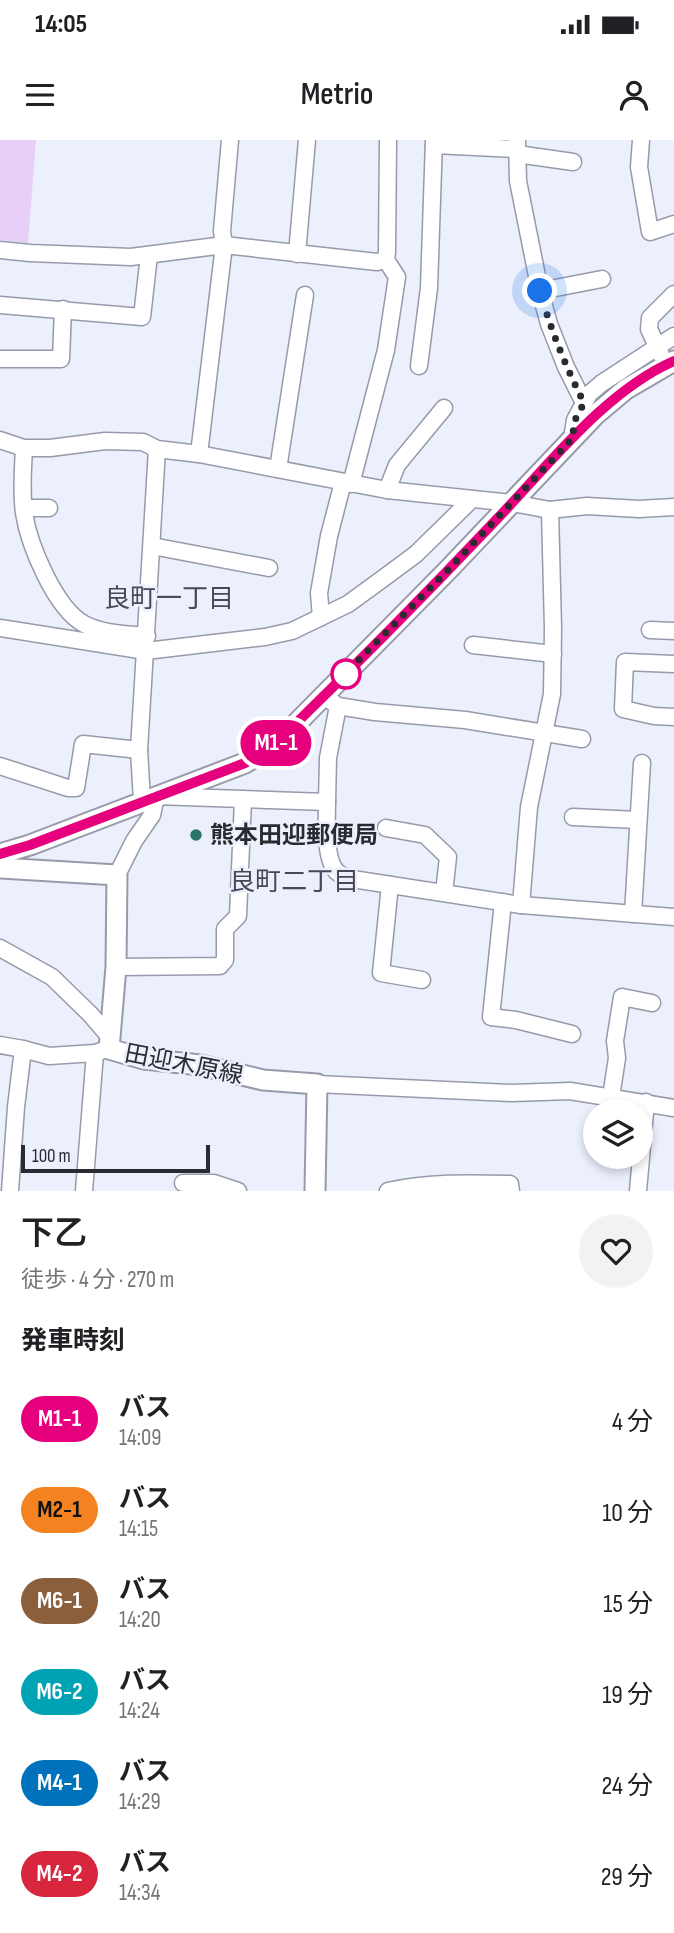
<!DOCTYPE html>
<html lang="ja">
<head>
<meta charset="utf-8">
<style>
	:root { --surface:#fff; --page:#f2f2f2; --text:#202124; --muted:#757577 }
	body { margin:0; font-family:"Sofia Sans Condensed","Noto Sans JP",sans-serif; background:var(--page); color:var(--text); height:100vh; display:flex; flex-direction:column; font-size:26px; white-space:nowrap }
	* { box-sizing:border-box; margin:0 }
	p { font-size:23px; color:var(--muted) }
	.icon { flex:none; width:38px; height:38px; fill:none; stroke:currentColor; stroke-width:2; stroke-linecap:round; stroke-linejoin:round }
	.map { position:relative; height:1051px; overflow:hidden }
	.sheet { display:flex; flex-direction:column; background:var(--surface); flex:1 }
	.sheet>* { flex:none }
	.badge { padding:0 14px; border-radius:23px; font-size:24px; line-height:46px }
	.controls { position:absolute; left:583px; top:959px; display:grid; gap:14px }
	.controls a { display:grid; place-items:center; width:70px; height:70px; border-radius:50%; background:var(--surface); box-shadow:0 4px 10px #0003; font-size:35px }
	.scale { position:absolute; left:21px; bottom:18px; width:189px; box-sizing:border-box; padding-left:7px; border:4px solid #2a2b31; border-top:0; font-size:19px; line-height:24px; white-space:nowrap; color:#2a2b31; -webkit-text-stroke:5px #eceffc; paint-order:stroke }
	.you { position:absolute; width:35px; height:35px; margin:-18px; border:5px solid #fff; border-radius:50%; background:#1a73e8; box-shadow:0 0 0 10px #1a73e833 }
	.map>.badge { position:absolute; translate:-50% -50%; box-shadow:0 0 0 4px #fff }
	h2 { padding:0 21px; font-size:26px; line-height:63px }
	.round { display:grid; place-items:center; flex:none; width:74px; height:74px; border-radius:37px; background:var(--page) }
	.summary { display:flex; align-items:center; justify-content:space-between; height:119px; padding:0 21px }
	h1 { font-size:33px; font-weight:600; line-height:52px }
	ul { padding:0; list-style:none }
	li { display:flex; align-items:center; gap:21px; height:91px; padding:0 21px }
	li div { flex:1 }
	li b { display:block; font-size:26px }
	li em { font-style:normal }
	li .badge { min-width:77px; font-weight:700; text-align:center }
	.status { display:flex; justify-content:space-between; align-items:center; height:49px; padding:0 35px; background:var(--surface); direction:ltr }
	.status svg { height:19px; fill:currentColor }
	header { display:flex; justify-content:space-between; align-items:center; height:91px; padding:0 21px; background:var(--surface); font-size:32px; font-weight:600 }
	.map>svg:first-child { display:block }
	.green { fill:#e7cff7 }
	.lines { fill:none; stroke-linecap:round; stroke-linejoin:round }
	.minor-casing { stroke:#979aaa; stroke-width:19 }
	.major-casing { stroke:#979aaa; stroke-width:23 }
	.minor { stroke:#fff; stroke-width:16 }
	.major { stroke:#fff; stroke-width:19 }
	.line-casing { stroke:#fff; stroke-width:16 }
	.line { stroke:#e6007e; stroke-width:10 }
	.walk { stroke:#2a2b31; stroke-width:7; stroke-dasharray:0 12.6 }
	.stop-dot { fill:#fff; stroke:#e6007e; stroke-width:3.5 }
	.poi-dot { fill:#2c746b; stroke:#eceffc; stroke-width:2.5 }
	.labels { text-anchor:middle; stroke-width:5; stroke-linejoin:round; paint-order:stroke }
	.poi-label { font-size:24px; font-weight:bold; fill:#2a2b31; stroke:#eceffc; text-anchor:start }
	.street-label { font-size:24px; fill:#2a2b31; stroke:#eceffc }
	.neighbourhood-label { font-size:26px; fill:#464956; stroke:#eceffc }
</style>
</head>
<body>
<div class="status"><b>14:05</b><svg viewBox="0 0 49 12"><path d="M0 12V9h3v3zM5 12V6h3v6zM10 12V3h3v9zM15 12V0h3v12zM26 1h20v11H26zM47 4h2v5h-2z"/></svg></div>
<header><svg class="icon" aria-label="menu" viewBox="0 0 24 24"><path d="M4 6h16M4 12h16M4 18h16"/></svg>Metrio<svg class="icon" aria-label="person" viewBox="0 0 24 24"><circle cx="12" cy="8" r="4"/><path d="M4 21q1-7 8-7t8 7"/></svg></header>
<div class="map">
<svg width="674" height="1051" viewBox="0 0 674 1051">
	<rect width="100%" height="100%" fill="#eceffc"/>
	<path class="green" d="M0 0H36L28 103 0 100Z"/>
	<g class="lines">
		<defs>
			<g id="minor">
				<path d="M230 0 222 91 224 105 377 122 386 120 387 112 388 0"/>
				<path d="M517 0 518 41 540 151 549 184 566 227 584 263"/>
				<path d="M641 0 639 27 650 92 674 84"/>
				<path d="M434 5 517 9"/>
				<path d="M517 14 573 22"/>
				<path d="M0 110 30 113 131 117 224 105 199 314"/>
				<path d="M297 114 307 0"/>
				<path d="M540 151 602 139"/>
				<path d="M0 165 142 177 149 115"/>
				<path d="M661 215 649 189 650 178 674 154"/>
				<path d="M0 219H61L63 169"/>
				<path d="M419 226 429 148 434 0"/>
				<path d="M572 299 575 280 589 254 602 243 674 196"/>
				<path d="M0 300 24 308H50L105 301 143 302 157 309 199 314 387 350 512 363 550 370 587 366 639 369 674 367"/>
				<path d="M24 308C23 329 21 351 24 373 29 405 55 468 84 484 103 494 127 494 147 496"/>
				<path d="M278 329 305 155"/>
				<path d="M351 344 386 210 397 137 386 120"/>
				<path d="M387 350 397 325 444 268"/>
				<path d="M24 368H49"/>
				<path d="M152 406 269 428"/>
				<path d="M321 477 319 453 329 396 343 342"/>
				<path d="M0 488 146 511 265 497 292 491 348 464 385 437 416 414 472 359"/>
				<path d="M650 490 674 491"/>
				<path d="M473 505 553 514"/>
				<path d="M674 524 625 522 623 569 654 576 674 577"/>
				<path d="M324 556 338 566 375 572 465 580 582 599"/>
				<path d="M0 626 68 648H76L83 604 139 610"/>
				<path d="M142 661 139 610 157 309"/>
				<path d="M327 662 328 618 338 566"/>
				<path d="M573 677 638 680"/>
				<path d="M386 688 425 695 448 717 444 753"/>
				<path d="M117 735 134 701 152 675 156 656 327 662C327 680 324 717 336 731 339 734 343 736 346 738L521 765 674 777"/>
				<path d="M390 745 381 833 422 840"/>
				<path d="M503 762 491 877 516 880 572 894"/>
				<path d="M521 765 529 667 552 554 553 489 550 370"/>
				<path d="M633 774 642 623"/>
				<path d="M0 808 52 837 90 874 109 896"/>
				<path d="M116 827 220 826 225 820V789L238 776 243 659"/>
				<path d="M0 905 23 909 49 916 95 913 104 910"/>
				<path d="M317 944 512 953 570 951 674 968"/>
				<path d="M611 957 617 918 615 901 622 857 652 863"/>
				<path d="M183 1043H214L238 1051"/>
				<path d="M10 1051 16 967 23 909"/>
				<path d="M84 1051 95 913"/>
				<path d="M388 1051C429 1042 468 1043 510 1044L511 1051"/>
				<path d="M638 1051 646 962"/>
			</g>
			<g id="major">
				<path d="M0 714 30 705 245 623 277 603 448 430 595 275 626 249 674 221"/>
				<path d="M0 728 117 735 116 827 109 909 144 919 200 925 263 940 317 944 315 1051"/>
			</g>
		</defs>
		<use href="#minor" class="minor-casing"/>
		<use href="#major" class="major-casing"/>
		<use href="#minor" class="minor"/>
		<use href="#major" class="major"/>
	</g>
	<g class="lines">
		<defs>
			<path id="line" d="M0 714 30 705 245 623 276 603C351 530 425 455 497 379 548 326 605 251 674 221"/>
		</defs>
		<use href="#line" class="line-casing"/>
		<use href="#line" class="line"/>
		<path class="walk" d="M346 534 339 540 448 430 572 299 575 280 584 263C566 227 551 191 540 151"/>
	</g>
	<circle class="stop-dot" cx="346" cy="534" r="14"/>
	<circle class="poi-dot" cx="196" cy="695" r="7"/>
	<g class="labels">
		<g class="poi-label">
			<text x="210" y="703">熊本田迎郵便局</text>
		</g>
		<g class="street-label">
			<text transform="translate(184 924) rotate(11)" y="8">田迎木原線</text>
		</g>
		<g class="neighbourhood-label">
			<text x="169" y="467">良町一丁目</text>
			<text x="294" y="750">良町二丁目</text>
		</g>
	</g>
</svg>
<div class="controls">
<a><svg class="icon" aria-label="layers" viewBox="0 0 24 24"><path d="M12 4l9 5-9 5-9-5zM3 14l9 5 9-5"/></svg></a>
</div>
<div class="scale">100 m</div>
<div class="you" style="left:540px;top:151px"></div>
<b class="badge" style="left:276px;top:603px;background:#e6007e;color:#fff">M1-1</b>
</div>
<section class="sheet">
<div class="summary"><div><h1>下乙</h1><p>徒歩 · 4 分 · 270 m</p></div><a class="round"><svg class="icon" aria-label="heart" viewBox="0 0 24 24"><path d="M12 20l-8-8c-3-5 5-10 8-4 3-6 11-1 8 4z"/></svg></a></div>
<h2>発車時刻</h2>
<ul>
<li><span class="badge" style="background:#e6007e;color:#fff">M1-1</span><div><b>バス</b><p>14:09</p></div><em>4 分</em></li>
<li><span class="badge" style="background:#f58220;color:#111">M2-1</span><div><b>バス</b><p>14:15</p></div><em>10 分</em></li>
<li><span class="badge" style="background:#8b5e3c;color:#fff">M6-1</span><div><b>バス</b><p>14:20</p></div><em>15 分</em></li>
<li><span class="badge" style="background:#00a3b4;color:#fff">M6-2</span><div><b>バス</b><p>14:24</p></div><em>19 分</em></li>
<li><span class="badge" style="background:#0072bc;color:#fff">M4-1</span><div><b>バス</b><p>14:29</p></div><em>24 分</em></li>
<li><span class="badge" style="background:#d7263d;color:#fff">M4-2</span><div><b>バス</b><p>14:34</p></div><em>29 分</em></li>
</ul>
</section>
</body>
</html>
